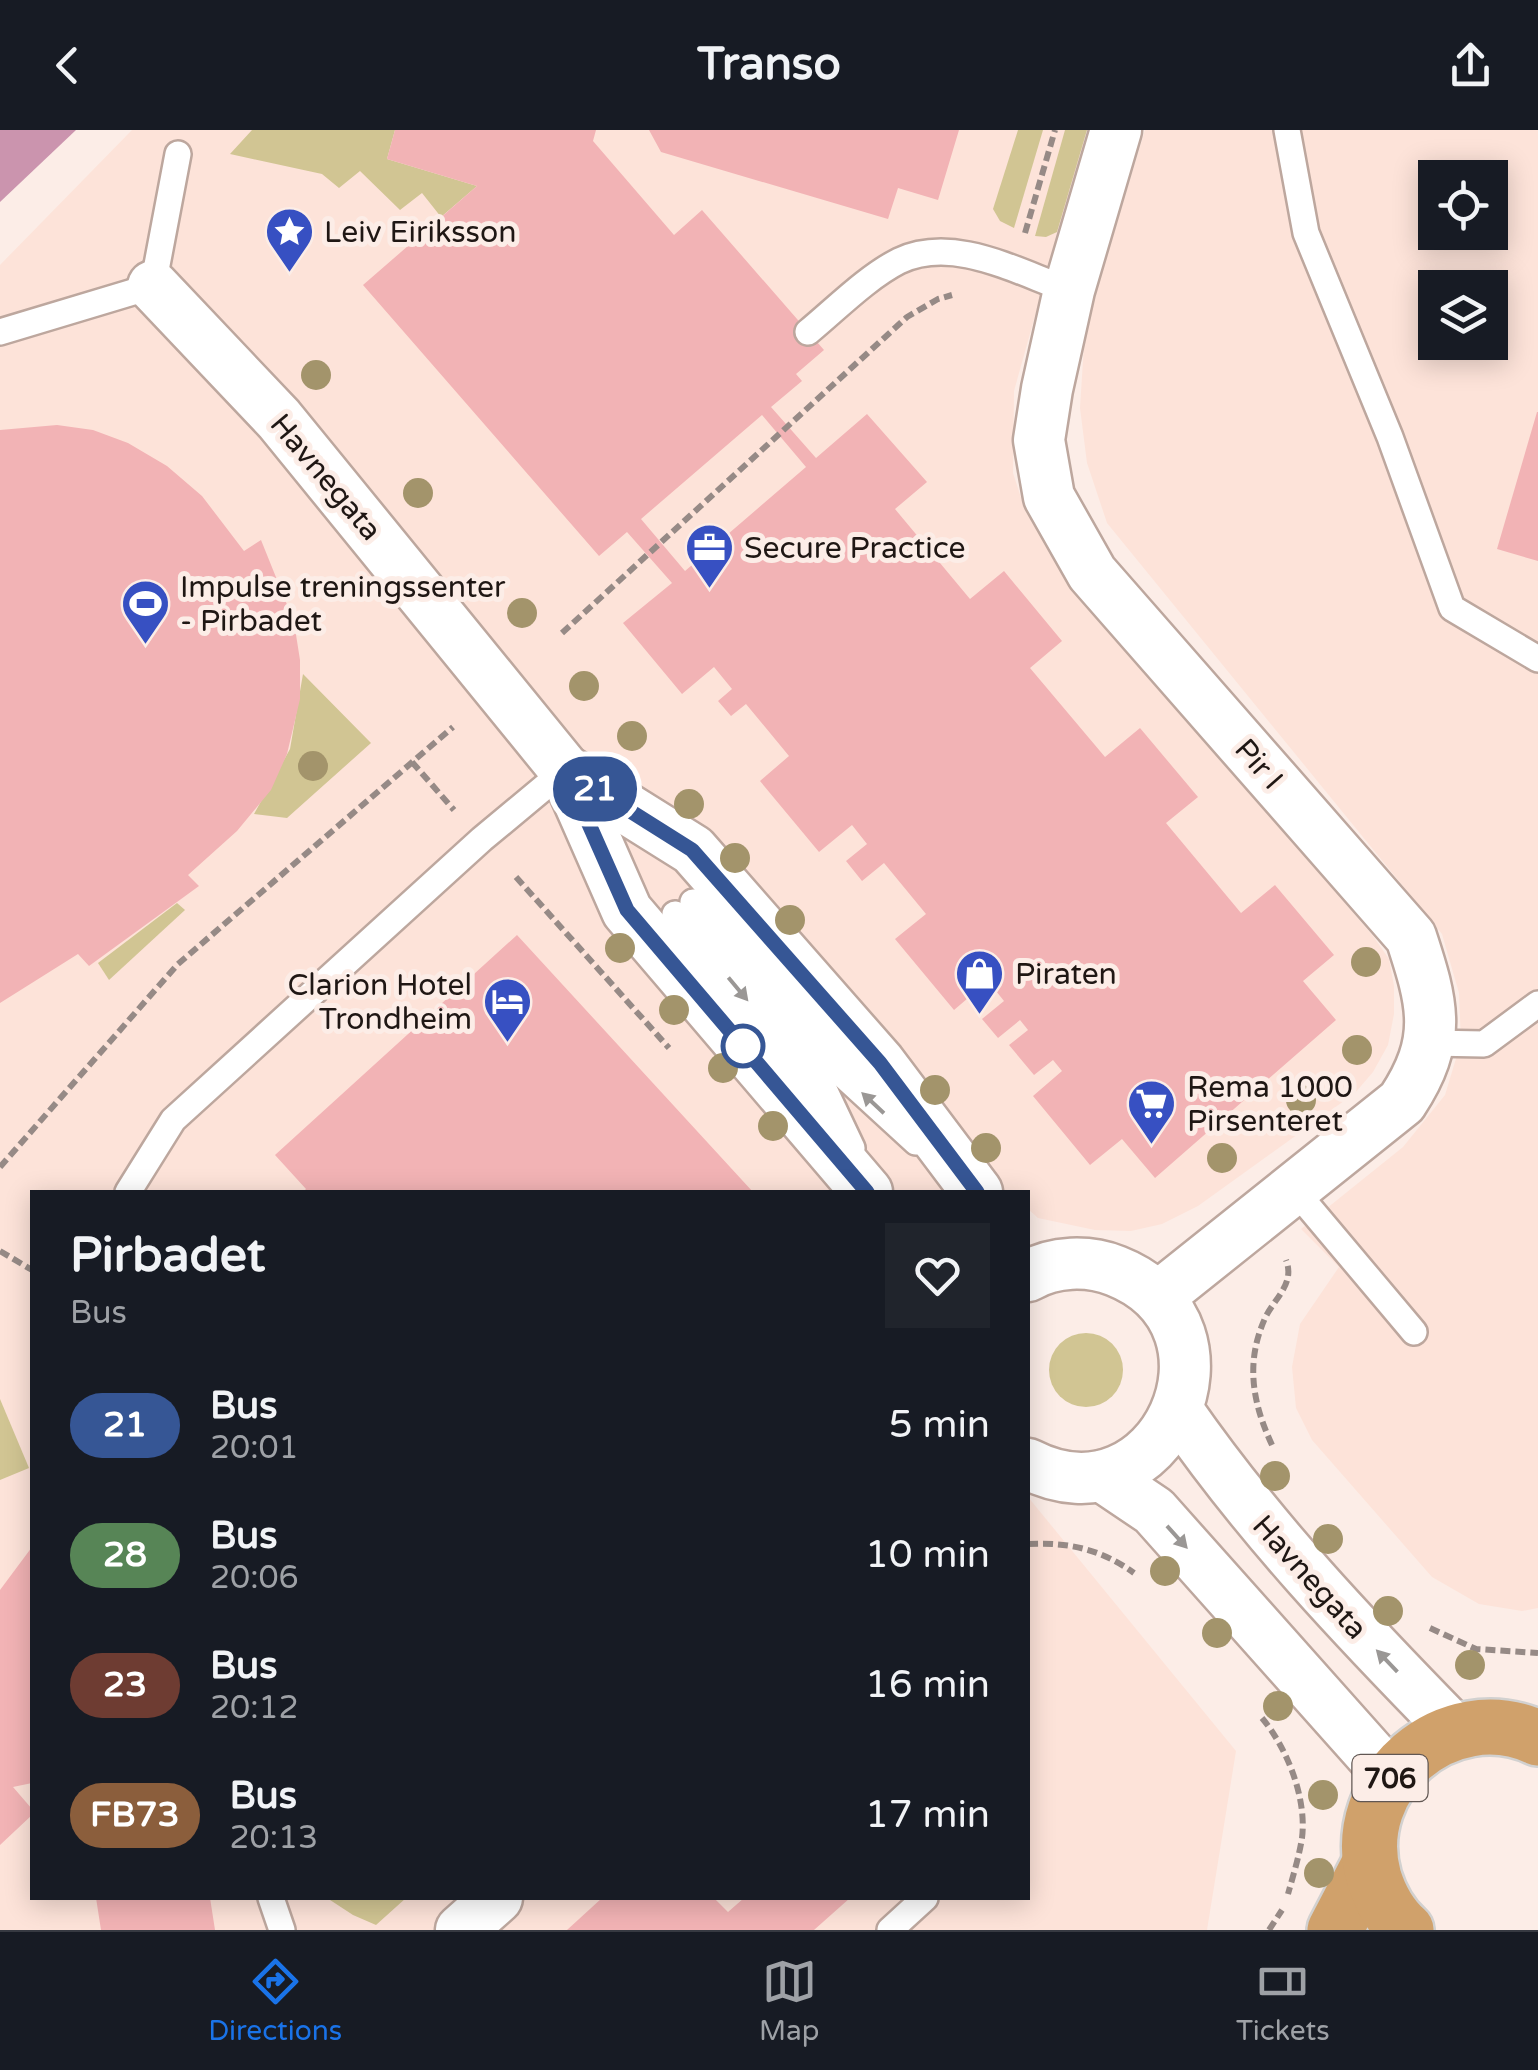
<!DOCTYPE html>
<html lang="en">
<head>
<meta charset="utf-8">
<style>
	:root { --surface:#171b24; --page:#20242c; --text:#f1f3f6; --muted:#9ea1a6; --line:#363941; --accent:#1a73e8 }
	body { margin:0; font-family:"Varela Round",sans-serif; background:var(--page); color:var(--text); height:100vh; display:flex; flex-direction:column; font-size:38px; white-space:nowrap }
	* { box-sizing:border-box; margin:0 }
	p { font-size:32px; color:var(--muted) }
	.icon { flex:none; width:55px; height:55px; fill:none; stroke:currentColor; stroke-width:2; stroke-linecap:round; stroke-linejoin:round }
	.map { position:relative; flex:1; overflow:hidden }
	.panel { position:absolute; left:30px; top:1060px; width:1000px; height:710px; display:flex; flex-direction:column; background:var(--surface); border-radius:0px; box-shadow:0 5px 25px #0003 }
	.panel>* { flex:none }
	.badge { padding:0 20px; border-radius:32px; font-size:35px; line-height:65px }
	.buttons { position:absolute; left:1418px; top:30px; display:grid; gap:20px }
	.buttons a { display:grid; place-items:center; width:90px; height:90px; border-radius:0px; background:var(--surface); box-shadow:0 5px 25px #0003; font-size:50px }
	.map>.badge { position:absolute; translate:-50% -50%; box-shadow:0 0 0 5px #fff }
	.round { display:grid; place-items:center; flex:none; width:105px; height:105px; border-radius:0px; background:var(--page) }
	.overview { display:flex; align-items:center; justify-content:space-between; height:170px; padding:0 40px }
	h1 { font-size:48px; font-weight:700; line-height:75px }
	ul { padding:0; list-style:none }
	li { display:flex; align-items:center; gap:30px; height:130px; padding:0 40px }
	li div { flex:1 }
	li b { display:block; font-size:38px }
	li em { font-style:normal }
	li .badge { min-width:110px; font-weight:700; text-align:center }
	header { display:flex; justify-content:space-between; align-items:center; height:130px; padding:0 40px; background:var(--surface); font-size:45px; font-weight:700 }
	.tabs { display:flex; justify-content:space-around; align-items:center; height:140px; border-top:2px solid var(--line); background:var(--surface); font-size:28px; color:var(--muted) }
	.tabs a { display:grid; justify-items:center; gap:5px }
	.tabs .on { color:var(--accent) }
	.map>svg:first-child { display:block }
	.built { fill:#fde3d9; fill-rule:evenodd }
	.green { fill:#d1c593 }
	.water { fill:#cb94ae }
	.building { fill:#f2b3b5; fill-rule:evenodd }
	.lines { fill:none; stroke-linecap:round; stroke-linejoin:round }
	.lane-casing { stroke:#bda79e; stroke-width:30 }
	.street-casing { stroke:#bda79e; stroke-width:55 }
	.highway-casing { stroke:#d2d1d0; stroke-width:60 }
	.path { stroke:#968a86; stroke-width:6; stroke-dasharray:10 5; stroke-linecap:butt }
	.lane { stroke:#fff; stroke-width:25 }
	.street { stroke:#fff; stroke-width:50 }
	.highway { stroke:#d0a16b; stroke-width:55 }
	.tree { fill:#a3946b }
	.oneway { fill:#9a9795 }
	.line-casing { stroke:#fff; stroke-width:22 }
	.line { stroke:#365695; stroke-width:15 }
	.stop-dot { fill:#fff; stroke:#365695; stroke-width:5 }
	.labels { text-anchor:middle; stroke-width:10; stroke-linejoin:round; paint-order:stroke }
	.shield { fill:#fcede7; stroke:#615753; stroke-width:2.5 }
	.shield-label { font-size:28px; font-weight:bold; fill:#1f1714 }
	.poi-label { font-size:30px; fill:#1f1714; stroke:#fcede7; text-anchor:start }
	.street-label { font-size:30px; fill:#1f1714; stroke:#fcede7 }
</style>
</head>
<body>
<header><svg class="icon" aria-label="back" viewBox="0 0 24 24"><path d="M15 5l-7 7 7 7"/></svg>Transo<svg class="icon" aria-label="share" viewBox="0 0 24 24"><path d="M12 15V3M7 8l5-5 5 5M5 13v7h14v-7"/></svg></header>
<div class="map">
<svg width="1538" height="1800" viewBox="0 0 1538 1800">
	<rect width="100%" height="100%" fill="#fcede7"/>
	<g class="built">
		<path d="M132 0H1087L1014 261 1013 343 1025 380 1058 436 1373 806 1389 829 1394 856V884L1388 915 1373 942 1355 963 1198 1076 1162 1094 1131 1101 1095 1100 1038 1088 1028 1079V1062H32V1768H1028V1367L1236 1621 1207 1800H0V135Z"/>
		<path d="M1145 0H1538V1478L1522 1481 1479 1474 1432 1447 1312 1310 1296 1278 1292 1237 1300 1194 1339 1137 1301 1099 1403 1017 1445 965 1461 912 1459 863 1442 804 1107 393 1087 333 1080 278 1085 199ZM1435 48H1490V102H1435ZM1435 158H1490V212H1435Z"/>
	</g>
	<g class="green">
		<path d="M252 0H395L387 29 477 56 441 87 422 63 400 80 360 41 339 58 322 44 230 24Z"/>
		<path d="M1018 0H1043L1014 98 1000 91 993 79Z"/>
		<path d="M1065 0H1087L1057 102 1046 107 1035 106Z"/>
		<path d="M303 544 371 613 287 688 254 684 290 619Z"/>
		<path d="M177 773 185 780 109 850 98 833Z"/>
		<circle cx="1086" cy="1240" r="37"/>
		<path d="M0 1269 29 1338 0 1350Z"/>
		<path d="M327 1768H406L376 1795 353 1785Z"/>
	</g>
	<path class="water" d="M0 0H76L0 72Z"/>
	<g class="building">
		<path d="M395 0H596L593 11 674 105 702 80 824 220 796 244 802 251 771 277 816 328 867 284 927 352 895 379 970 469 1004 441 1062 511 1030 538 1105 627 1140 598 1198 667 1166 693 1241 783 1275 755 1334 825 1303 851 1336 890 1155 1048 1122 1009 1090 1035 1033 966 1062 941 1053 930 1034 945 1009 915 1028 900 1020 890 998 908 982 889 1004 871 988 851 954 880 895 809 926 784 884 733 862 751 846 731 867 714 852 695 819 722 760 651 789 626 746 574 731 586 718 571 732 559 714 537 682 564 623 493 672 453 627 402 599 426 363 155 477 56 387 29ZM762 285 806 337 685 441 641 389Z"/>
		<path d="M649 0H959L938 70 898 58 888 89 661 22Z"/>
		<path d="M1537 282H1538V431L1497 419Z"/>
		<path d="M57 295 93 300 128 313 167 336 202 366 244 421 261 410 294 492 300 530V569L287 624 271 660 237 701 188 745 199 756 89 836 78 824 0 873V300Z"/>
		<path d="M517 805 753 1062H303L306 1059 275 1025Z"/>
		<path d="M32 1417V1653L13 1657 32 1679V1685L0 1715V1460Z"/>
		<path d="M96 1768H210L215 1800H101Z"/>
		<path d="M602 1768H714L728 1782 744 1768H850L814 1800H567Z"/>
	</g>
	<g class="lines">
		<defs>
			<g id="lane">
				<path d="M1287 0 1306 103 1390 307 1452 478 1538 529"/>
				<path d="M0 202 153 156 178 24"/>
				<path d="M808 202C836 179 866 148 899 131 954 105 1017 142 1069 160"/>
				<path d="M693 772 843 945 916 1012"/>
				<path d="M675 784 825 961 852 1018"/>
				<path d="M1430 913 1484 914 1538 874"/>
				<path d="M1292 1057 1414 1202"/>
				<path d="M128 1062 173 990 482 709 565 640"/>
				<path d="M271 1768 282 1800"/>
				<path d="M890 1800 925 1768"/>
			</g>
			<g id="street">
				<path d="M1116 0 1069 160 1047 259 1039 310 1049 367 1092 443 1411 807C1433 874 1443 910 1402 972L1158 1167"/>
				<path d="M153 156 279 289 565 640 627 781 867 1062"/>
				<path d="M565 640 693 720 880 933 977 1062"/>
				<path d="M1028 1146C1054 1131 1088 1130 1116 1141 1255 1196 1162 1403 1028 1334"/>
				<path d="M1178 1281C1259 1398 1356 1500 1455 1601"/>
				<path d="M1102 1346 1154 1381 1391 1647"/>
				<path d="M461 1800 497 1768"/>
			</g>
			<g id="highway">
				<path d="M1335 1800 1370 1733"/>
				<path d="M1406 1800C1390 1786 1380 1767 1374 1748 1347 1653 1448 1566 1538 1608"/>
			</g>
		</defs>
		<use href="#lane" class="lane-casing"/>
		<use href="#street" class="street-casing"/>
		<use href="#highway" class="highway-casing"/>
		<g class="path">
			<path d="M1025 103 1055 0"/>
			<path d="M562 503 907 187 938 169 952 165"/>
			<path d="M412 632 454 680"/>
			<path d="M516 747 669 918"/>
			<path d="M0 1037 178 834 453 597"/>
			<path d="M0 1121 32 1140"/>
			<path d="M1272 1315C1252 1272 1245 1231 1266 1186 1276 1167 1295 1153 1286 1130"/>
			<path d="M1028 1414C1068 1412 1101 1419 1134 1443"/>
			<path d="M1430 1498 1476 1519 1538 1523"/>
			<path d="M1262 1588C1287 1618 1307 1668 1302 1708 1299 1727 1293 1746 1288 1764"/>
			<path d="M1269 1800 1282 1780"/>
		</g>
		<use href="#lane" class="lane"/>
		<use href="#street" class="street"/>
		<use href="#highway" class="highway"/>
	</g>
	<g class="tree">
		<circle cx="316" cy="245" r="15"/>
		<circle cx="418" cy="363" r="15"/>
		<circle cx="522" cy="483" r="15"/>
		<circle cx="584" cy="556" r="15"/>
		<circle cx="632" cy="606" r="15"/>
		<circle cx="313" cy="636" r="15"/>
		<circle cx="689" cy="674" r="15"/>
		<circle cx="735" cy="728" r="15"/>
		<circle cx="790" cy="790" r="15"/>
		<circle cx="620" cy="818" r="15"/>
		<circle cx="1366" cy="832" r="15"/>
		<circle cx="674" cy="880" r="15"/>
		<circle cx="1357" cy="920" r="15"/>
		<circle cx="723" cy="938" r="15"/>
		<circle cx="935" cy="960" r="15"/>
		<circle cx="1301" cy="970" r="15"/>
		<circle cx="773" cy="996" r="15"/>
		<circle cx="986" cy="1018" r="15"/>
		<circle cx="1222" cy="1028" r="15"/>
		<circle cx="1275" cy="1346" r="15"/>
		<circle cx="1328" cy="1409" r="15"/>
		<circle cx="1165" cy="1441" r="15"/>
		<circle cx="1388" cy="1481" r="15"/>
		<circle cx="1217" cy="1503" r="15"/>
		<circle cx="1470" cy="1535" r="15"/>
		<circle cx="1278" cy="1576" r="15"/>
		<circle cx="1323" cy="1665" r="15"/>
		<circle cx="1319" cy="1743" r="15"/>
	</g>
	<defs><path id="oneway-solid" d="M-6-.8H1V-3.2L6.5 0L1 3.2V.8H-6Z" transform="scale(2.5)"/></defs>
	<g class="oneway">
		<use href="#oneway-solid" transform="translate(738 859) rotate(50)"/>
		<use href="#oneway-solid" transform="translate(873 973) rotate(-137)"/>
		<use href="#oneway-solid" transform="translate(1177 1407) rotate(48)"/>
		<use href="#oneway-solid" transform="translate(1387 1531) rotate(-134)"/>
	</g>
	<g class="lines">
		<defs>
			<path id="line" d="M867 1062 627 780 565 640 692 720 880 933 977 1062"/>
		</defs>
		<use href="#line" class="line-casing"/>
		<use href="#line" class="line"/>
	</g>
	<defs>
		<symbol id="sight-pin" viewBox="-11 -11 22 30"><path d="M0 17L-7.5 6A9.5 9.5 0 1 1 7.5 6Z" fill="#3750c2" stroke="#fcede7"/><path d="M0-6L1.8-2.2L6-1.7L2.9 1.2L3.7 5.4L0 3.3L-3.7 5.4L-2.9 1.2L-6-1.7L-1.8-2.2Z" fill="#fff"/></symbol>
		<symbol id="office-pin" viewBox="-11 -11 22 30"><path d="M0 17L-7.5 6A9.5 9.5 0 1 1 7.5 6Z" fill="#3750c2" stroke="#fcede7"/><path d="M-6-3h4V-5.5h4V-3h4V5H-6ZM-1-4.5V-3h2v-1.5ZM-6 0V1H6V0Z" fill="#fff"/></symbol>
		<symbol id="stadium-pin" viewBox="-11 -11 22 30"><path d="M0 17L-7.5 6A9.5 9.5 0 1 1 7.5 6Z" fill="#3750c2" stroke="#fcede7"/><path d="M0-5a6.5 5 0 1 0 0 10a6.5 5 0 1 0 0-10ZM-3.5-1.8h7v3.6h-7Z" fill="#fff"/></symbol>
		<symbol id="shop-pin" viewBox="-11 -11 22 30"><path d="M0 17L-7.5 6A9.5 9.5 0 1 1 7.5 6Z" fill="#3750c2" stroke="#fcede7"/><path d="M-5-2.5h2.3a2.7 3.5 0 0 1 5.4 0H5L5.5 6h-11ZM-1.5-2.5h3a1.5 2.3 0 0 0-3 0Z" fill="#fff"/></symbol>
		<symbol id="hotel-pin" viewBox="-11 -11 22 30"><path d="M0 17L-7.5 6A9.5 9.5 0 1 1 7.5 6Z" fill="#3750c2" stroke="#fcede7"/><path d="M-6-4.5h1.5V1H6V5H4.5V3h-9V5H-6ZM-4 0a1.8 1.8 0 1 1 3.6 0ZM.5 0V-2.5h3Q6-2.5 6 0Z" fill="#fff"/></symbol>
		<symbol id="supermarket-pin" viewBox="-11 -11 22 30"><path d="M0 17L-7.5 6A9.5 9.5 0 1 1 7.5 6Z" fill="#3750c2" stroke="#fcede7"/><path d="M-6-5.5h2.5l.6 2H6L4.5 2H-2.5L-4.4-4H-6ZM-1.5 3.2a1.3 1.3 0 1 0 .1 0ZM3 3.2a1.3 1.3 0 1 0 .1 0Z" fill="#fff"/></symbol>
	</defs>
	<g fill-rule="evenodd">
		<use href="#sight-pin" x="262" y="74" width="55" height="75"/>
		<use href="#office-pin" x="682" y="390" width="55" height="75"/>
		<use href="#stadium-pin" x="118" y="446" width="55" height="75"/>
		<use href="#shop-pin" x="952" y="816" width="55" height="75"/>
		<use href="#hotel-pin" x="480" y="844" width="55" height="75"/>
		<use href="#supermarket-pin" x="1124" y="946" width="55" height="75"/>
	</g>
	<circle class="stop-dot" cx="743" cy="916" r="20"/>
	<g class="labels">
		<rect class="shield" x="1352.5" y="1625" width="75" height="46" rx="8"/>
		<g class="shield-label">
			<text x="1390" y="1658">706</text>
		</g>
		<g class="poi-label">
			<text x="324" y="112">Leiv Eiriksson</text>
			<text x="744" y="428">Secure Practice</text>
			<text x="180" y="467">Impulse treningssenter<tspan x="180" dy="34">- Pirbadet</tspan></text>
			<text x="1015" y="854">Piraten</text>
			<text x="472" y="865" text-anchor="end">Clarion Hotel<tspan x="472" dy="34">Trondheim</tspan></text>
			<text x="1187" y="967">Rema 1000<tspan x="1187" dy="34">Pirsenteret</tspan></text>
		</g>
		<g class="street-label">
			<text transform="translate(326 347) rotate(50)" y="10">Havnegata</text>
			<text transform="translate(1259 634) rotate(49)" y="10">Pir I</text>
			<text transform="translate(1310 1447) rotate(48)" y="10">Havnegata</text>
		</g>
	</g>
</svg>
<div class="buttons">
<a><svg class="icon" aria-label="locate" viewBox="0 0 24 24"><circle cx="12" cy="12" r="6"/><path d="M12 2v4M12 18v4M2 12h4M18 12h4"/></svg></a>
<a><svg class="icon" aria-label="layers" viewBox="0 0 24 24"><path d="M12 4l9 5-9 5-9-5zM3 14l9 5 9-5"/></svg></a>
</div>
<b class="badge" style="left:595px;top:659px;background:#365695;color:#fff">21</b>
<section class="panel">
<div class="overview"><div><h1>Pirbadet</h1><p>Bus</p></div><a class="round"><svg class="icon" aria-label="heart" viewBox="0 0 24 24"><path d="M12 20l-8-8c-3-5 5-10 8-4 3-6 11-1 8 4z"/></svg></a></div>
<ul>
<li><span class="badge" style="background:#365695;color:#fff">21</span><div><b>Bus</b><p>20:01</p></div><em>5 min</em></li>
<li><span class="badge" style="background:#578556;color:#fff">28</span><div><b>Bus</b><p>20:06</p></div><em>10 min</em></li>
<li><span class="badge" style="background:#6e3c32;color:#fff">23</span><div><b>Bus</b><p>20:12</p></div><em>16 min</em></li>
<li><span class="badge" style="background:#8b5e3c;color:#fff">FB73</span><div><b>Bus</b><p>20:13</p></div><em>17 min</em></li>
</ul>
</section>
</div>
<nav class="tabs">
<a class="on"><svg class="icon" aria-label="directions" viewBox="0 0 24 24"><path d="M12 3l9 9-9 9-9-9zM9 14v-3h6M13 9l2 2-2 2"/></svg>Directions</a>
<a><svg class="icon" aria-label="map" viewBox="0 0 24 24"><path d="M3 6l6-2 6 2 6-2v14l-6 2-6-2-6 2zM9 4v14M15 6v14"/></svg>Map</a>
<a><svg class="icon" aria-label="tickets" viewBox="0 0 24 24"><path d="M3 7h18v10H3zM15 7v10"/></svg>Tickets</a>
</nav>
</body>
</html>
